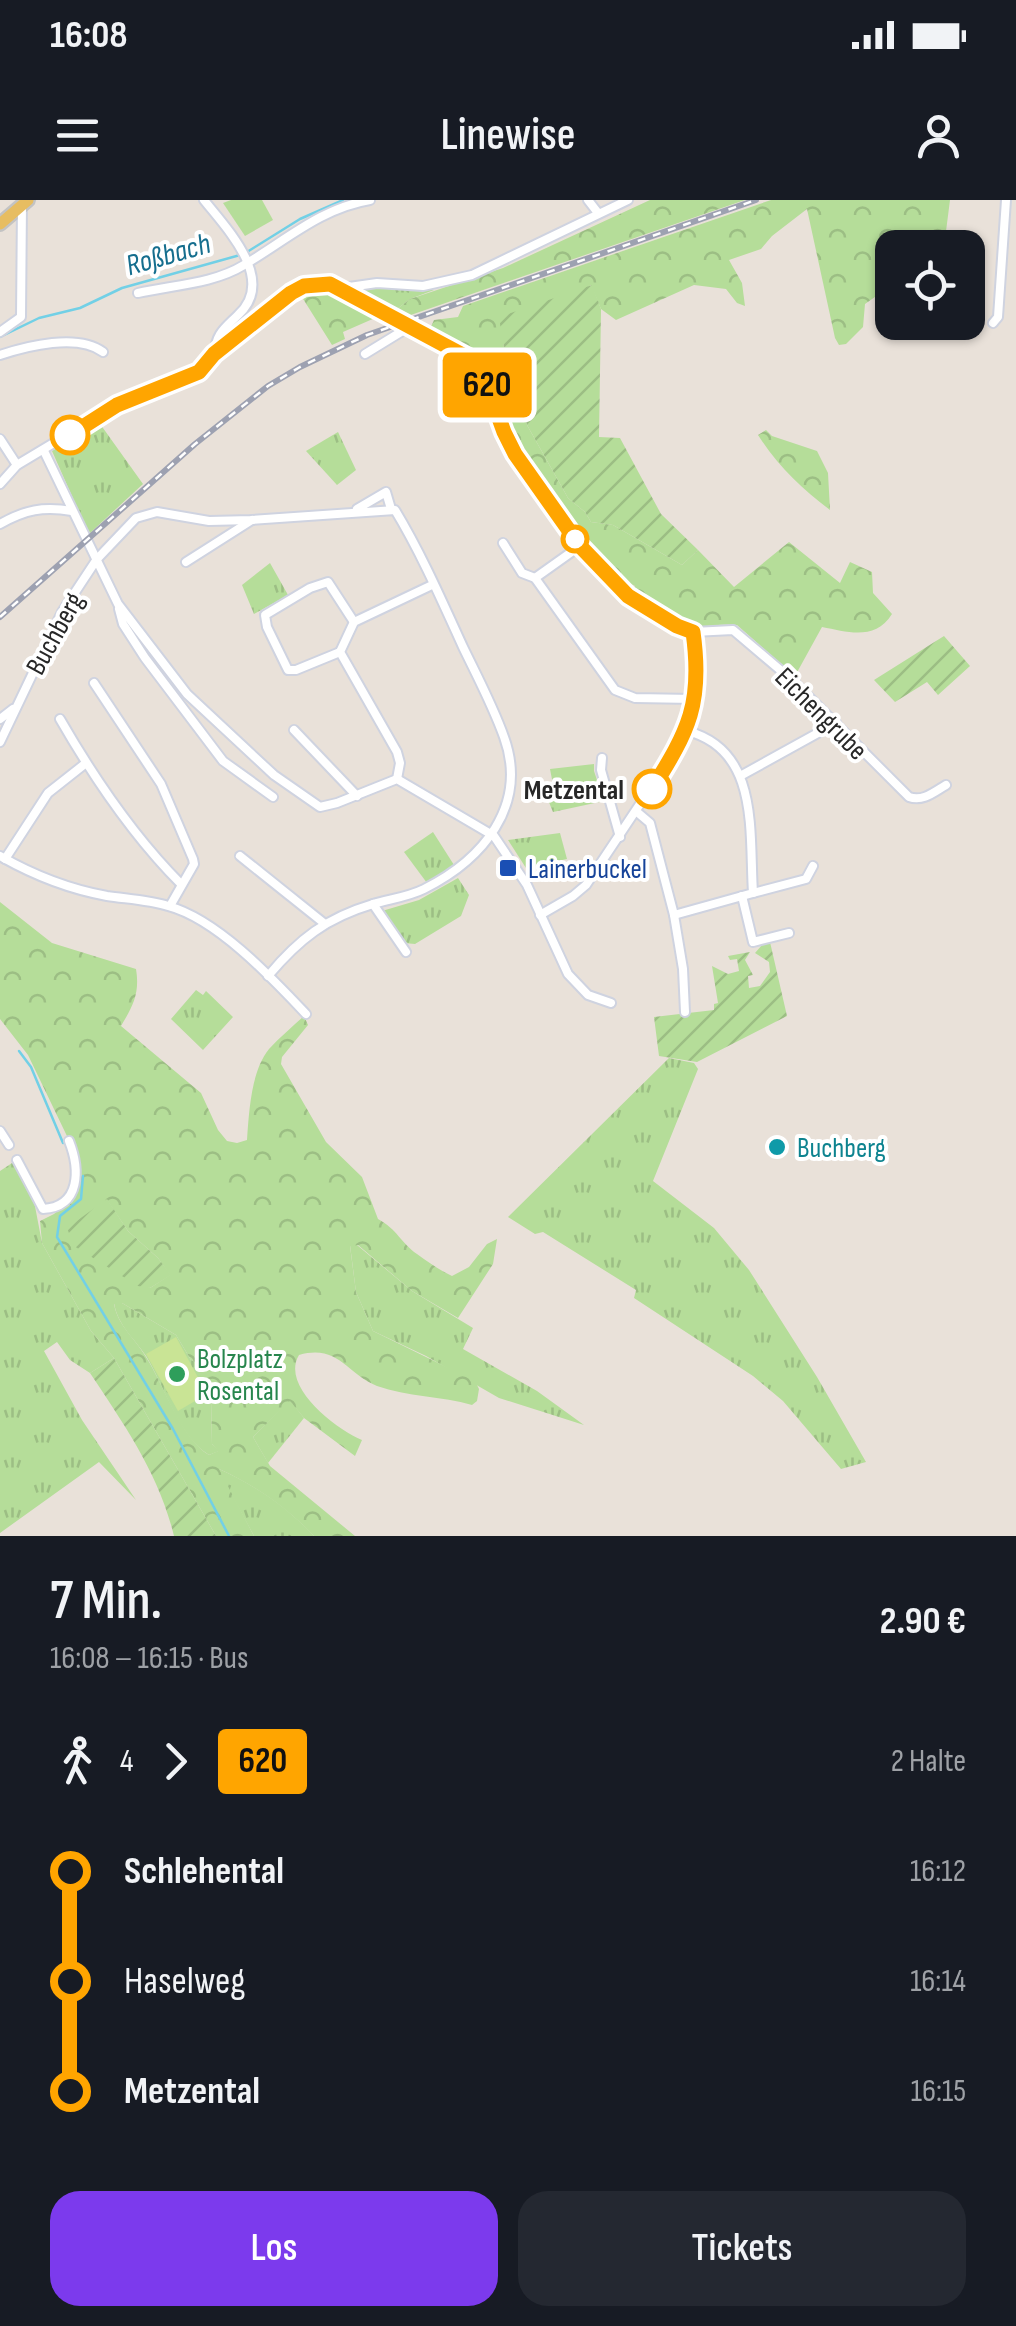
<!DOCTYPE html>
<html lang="de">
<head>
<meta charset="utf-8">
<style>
	:root { --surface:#171b24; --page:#242831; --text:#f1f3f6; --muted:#9ea1a6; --accent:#7c3aed }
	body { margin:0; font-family:"Sofia Sans Condensed",sans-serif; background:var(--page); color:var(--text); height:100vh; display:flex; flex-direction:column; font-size:38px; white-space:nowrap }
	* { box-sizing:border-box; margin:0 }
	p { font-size:32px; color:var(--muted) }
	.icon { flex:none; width:55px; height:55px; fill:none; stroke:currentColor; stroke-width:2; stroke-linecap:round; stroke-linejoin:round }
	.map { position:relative; height:1336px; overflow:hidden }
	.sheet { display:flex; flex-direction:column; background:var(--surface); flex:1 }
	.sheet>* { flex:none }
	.badge { padding:0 20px; border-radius:8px; font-size:35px; line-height:65px }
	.buttons { position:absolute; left:875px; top:30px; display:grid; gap:20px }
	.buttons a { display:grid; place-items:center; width:110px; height:110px; border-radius:20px; background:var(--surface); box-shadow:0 2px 8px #0004; font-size:50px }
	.map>.badge { position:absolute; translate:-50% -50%; box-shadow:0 0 0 5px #fff }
	.legs { display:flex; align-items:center; gap:15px; height:110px; padding:0 50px; font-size:32px }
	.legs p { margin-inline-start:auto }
	.overview { display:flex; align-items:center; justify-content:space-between; height:170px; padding:0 50px }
	h1 { font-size:55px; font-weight:600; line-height:75px }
	.button { display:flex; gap:20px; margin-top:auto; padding:20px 50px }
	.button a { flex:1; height:115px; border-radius:30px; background:var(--accent); color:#fff; font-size:40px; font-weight:600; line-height:115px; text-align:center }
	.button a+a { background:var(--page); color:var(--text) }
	ul { padding:0 50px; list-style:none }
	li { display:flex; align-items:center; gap:35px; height:110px; font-size:38px }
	li i { display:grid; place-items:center; width:15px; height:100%; margin:0 12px; background:currentColor }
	li i::after { content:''; width:25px; height:25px; margin:-12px; border:8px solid; border-radius:50%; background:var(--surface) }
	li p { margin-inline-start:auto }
	li:first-child i { background:linear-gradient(#0000 50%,currentColor 0) }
	li:last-child i { background:linear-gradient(currentColor 50%,#0000 0) }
	.status { display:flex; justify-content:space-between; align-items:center; height:70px; padding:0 50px; background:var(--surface); direction:ltr }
	.status svg { height:28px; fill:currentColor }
	header { display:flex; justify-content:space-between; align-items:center; height:130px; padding:0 50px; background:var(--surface); font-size:45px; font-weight:600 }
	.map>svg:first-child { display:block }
	.grass { fill:url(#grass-tufts) }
	.forest { fill:url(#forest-crowns); fill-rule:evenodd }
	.park { fill:#b5dd99 }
	.garden { fill:url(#garden-furrows) }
	.pitch { fill:#c9e495 }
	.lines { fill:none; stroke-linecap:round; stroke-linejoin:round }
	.stream { stroke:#72d0e6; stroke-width:2.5 }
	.minor-casing { stroke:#cfd3e0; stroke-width:12 }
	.primary-casing { stroke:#c3c3c3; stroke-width:16 }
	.minor { stroke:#fff; stroke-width:8 }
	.primary { stroke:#e7bd61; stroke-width:11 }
	.rail-casing { stroke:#9da1b1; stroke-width:6 }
	.rail { stroke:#fff; stroke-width:2.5; stroke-dasharray:8; stroke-linecap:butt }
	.line-1-casing { stroke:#fff; stroke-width:22 }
	.line-1 { stroke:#ffa500; stroke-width:15 }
	.stop-1-dot { fill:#fff; stroke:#ffa500; stroke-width:5 }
	.transit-dot { fill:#1a4fb4; stroke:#fff; stroke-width:4 }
	.culture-dot { fill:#0f9aa8; stroke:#fff; stroke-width:4 }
	.leisure-dot { fill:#2e9e5b; stroke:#fff; stroke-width:4 }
	.labels { text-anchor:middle; stroke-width:8; stroke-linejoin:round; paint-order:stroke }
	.street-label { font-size:28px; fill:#272727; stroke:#fff }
	.stop-label { font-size:28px; font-weight:bold; fill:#272727; stroke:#fff; text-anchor:end }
	.transit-label { font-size:28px; fill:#164399; stroke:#fff; text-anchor:start }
	.culture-label { font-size:28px; fill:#0d838f; stroke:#fff; text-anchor:start }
	.leisure-label { font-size:28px; fill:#27864d; stroke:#fff; text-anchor:start }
	.water-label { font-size:30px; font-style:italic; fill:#156e8e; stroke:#fff }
</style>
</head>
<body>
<div class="status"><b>16:08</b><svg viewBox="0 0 49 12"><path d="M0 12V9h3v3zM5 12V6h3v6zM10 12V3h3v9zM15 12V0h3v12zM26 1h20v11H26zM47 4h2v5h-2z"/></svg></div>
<header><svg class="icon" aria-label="menu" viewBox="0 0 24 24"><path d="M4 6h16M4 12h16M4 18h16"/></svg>Linewise<svg class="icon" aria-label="person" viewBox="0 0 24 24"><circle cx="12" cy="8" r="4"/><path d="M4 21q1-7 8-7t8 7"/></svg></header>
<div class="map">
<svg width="1016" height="1336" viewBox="0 0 1016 1336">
	<defs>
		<pattern id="grass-tufts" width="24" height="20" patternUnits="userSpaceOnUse" patternTransform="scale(2.5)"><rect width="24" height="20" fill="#b5dd99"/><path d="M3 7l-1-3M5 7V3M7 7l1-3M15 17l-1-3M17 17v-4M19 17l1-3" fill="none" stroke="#9cbe84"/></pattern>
		<pattern id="forest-crowns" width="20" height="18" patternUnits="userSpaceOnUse" patternTransform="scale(2.5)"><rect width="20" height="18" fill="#b5dd99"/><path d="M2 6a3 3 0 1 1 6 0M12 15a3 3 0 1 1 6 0" fill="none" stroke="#9cbe84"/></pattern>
		<pattern id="garden-furrows" width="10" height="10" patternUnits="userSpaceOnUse" patternTransform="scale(2.5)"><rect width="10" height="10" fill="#b5dd99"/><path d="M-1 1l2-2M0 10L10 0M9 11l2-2" fill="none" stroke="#9cbe84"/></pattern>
	</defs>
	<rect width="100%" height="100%" fill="#e9e1d9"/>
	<g class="grass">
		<path d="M364 87 434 90 410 99 392 113 353 93 352 90Z"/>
		<path d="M98 221 143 284 89 334 77 314 79 312 52 251Z"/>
		<path d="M338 232 356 270 337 285 306 251Z"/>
		<path d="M270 363 288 395 254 414 242 385Z"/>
		<path d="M594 564V571L604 601 553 612 548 600 555 595 550 569Z"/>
		<path d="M433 632 454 665 427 683 404 652Z"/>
		<path d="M560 633 567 659 526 668 508 640Z"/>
		<path d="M458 678 469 695 461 716 415 744 404 743 382 711 419 700Z"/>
		<path d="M196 790 203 795 206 791 233 817 203 850 171 819Z"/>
		<path d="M669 858 694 863 698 869 653 981 714 1028 749 1070 817 1177 866 1262 841 1269 783 1201 753 1176 634 1098 636 1090 543 1032 535 1034 508 1017Z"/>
		<path d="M15 961 34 1001 42 1043 91 1131 114 1158 90 1173 70 1160 57 1142 44 1151 82 1220 136 1300 99 1262 0 1333V971Z"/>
		<path d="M350 1045H357L412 1091 473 1128 463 1149 537 1191 584 1225 499 1198 426 1156 373 1131 356 1092Z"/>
		<path d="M114 1103H122L176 1135 191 1160 196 1162 211 1197 212 1244 219 1251 209 1255C178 1236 165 1187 146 1156 134 1138 118 1126 114 1103Z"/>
		<path d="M290 1200 304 1218 268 1263 253 1237Z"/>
		<path d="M217 1268C255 1285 286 1306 314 1336H254Z"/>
	</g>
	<g class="forest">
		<path d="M650 0H745L402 118 392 113 410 99 503 68Z"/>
		<path d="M771 0H950L944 47 892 48V95L882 92 865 104 863 127 846 144 839 145 835 138 807 9 772 36 761 49 729 60 742 83 745 106 737 103 726 89 694 85 616 120 601 109 591 85 503 144 522 189 520 199 527 225 568 298 585 312 591 322 613 325 682 365 698 350 734 387 789 342 840 383 850 362 872 372 873 393 892 414C875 441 848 432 822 427L795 476 737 425C723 423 710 427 696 426 674 425 651 403 633 391L635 386 629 383 627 387 597 359 573 327 572 320 569 321 512 238 487 165 467 148 430 129 434 120 458 117 463 106Z"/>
		<path d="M317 91 336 93 375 118 343 132 345 139 332 145 300 94Z"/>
		<path d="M766 230 772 236 817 251 828 273 830 310C801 288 778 266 758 235Z"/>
		<path d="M0 702 52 743 136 769C140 793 133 806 121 826L201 893 218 930 227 941 237 943 247 940C249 912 251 871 269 849 280 837 292 827 304 816L308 825 282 857 281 864 326 942 362 977 378 1019C397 1029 401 1043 417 1054 428 1062 439 1070 452 1076L469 1067 487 1044 497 1039 493 1064 458 1118 412 1091 358 1045 350 1046 356 1092 373 1131 475 1181 479 1189 477 1201 472 1205C442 1196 407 1197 377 1186 346 1174 339 1144 299 1155 280 1186 336 1229 362 1240L355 1256 304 1218 290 1201 253 1237 270 1266 355 1336H314C286 1307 256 1286 219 1269L254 1336H216L114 1158 91 1131 42 1043 40 1021 54 1014 75 996 79 984 78 959 28 855 0 819ZM107 1000 128 1031 158 1058 170 1075 150 1088 75 1046 68 1028ZM122 1103 176 1135 191 1160 195 1162 211 1197 212 1244 218 1251 209 1255C181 1238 164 1185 146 1157 135 1138 118 1126 114 1104Z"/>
	</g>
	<path class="park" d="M231 0H262L273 20 245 36 223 3Z"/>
	<g class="garden">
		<path d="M592 85 601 109 599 237 620 238 661 314 698 350 682 365 613 325 591 322 585 312 568 298 527 225 520 199 522 189 503 144 499 117Z"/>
		<path d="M944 436 970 466 938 495 927 482 895 502 874 480Z"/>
		<path d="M770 742 787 816 697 862 659 856 654 817 714 810V804L718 803 712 766 728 774 739 771 737 759 730 760 728 756 750 752 745 760 753 775 748 776 749 788 760 786 770 772 769 762 755 753 762 745Z"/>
		<path d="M107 999 128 1031 158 1058 171 1075 150 1088 138 1086 74 1046 67 1028Z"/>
		<path d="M114 1158 216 1336H174C159 1274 125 1226 90 1173Z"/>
	</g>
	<path class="pitch" d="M176 1137 207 1194 178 1211 146 1154Z"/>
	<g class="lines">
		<g class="stream">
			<path d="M247 52 300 19 343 0"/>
			<path d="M0 137 39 118 80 108 122 88 240 55"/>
			<path d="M19 851 31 867 63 943"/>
			<path d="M83 976 81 999 60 1016 57 1037 173 1229 229 1336"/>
		</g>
		<defs>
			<g id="minor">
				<path d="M204 0C227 29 277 80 238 115 225 128 215 134 215 154"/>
				<path d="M588 0 598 13"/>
				<path d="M342 88C359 102 380 114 400 123 424 135 455 142 475 161 494 179 495 215 507 238 544 312 613 402 693 432 698 468 699 508 682 541L586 685 573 696 540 715"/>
				<path d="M138 93C173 85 213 84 244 65 285 41 321 8 370 0"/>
				<path d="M993 123 998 117 1006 0"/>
				<path d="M0 132 21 117 22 4"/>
				<path d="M365 154 409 127"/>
				<path d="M0 155C27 146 78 133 103 152"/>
				<path d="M0 239 17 265"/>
				<path d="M44 251 118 404 187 494 274 575 320 607 337 603 397 579 494 636 527 685 568 774 588 795 611 803"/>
				<path d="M0 284 17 265 117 205 199 172 215 154 291 93 311 84H330L342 88 377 83 423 86 472 75 628 0"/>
				<path d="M357 309 386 292 391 309"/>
				<path d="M0 324C25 310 43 306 72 311"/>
				<path d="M503 343 522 373 535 378"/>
				<path d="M580 346 535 378 615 490 635 498 694 499"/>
				<path d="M186 362 252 320"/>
				<path d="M119 409 123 424 145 458 223 561 273 597"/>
				<path d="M693 432 733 430 792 480 909 597C923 602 934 592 946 585"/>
				<path d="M340 452 296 470H288L267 427 265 415 310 388 328 382 354 422"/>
				<path d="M94 483 161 584 193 659 194 664 170 706"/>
				<path d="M0 519 13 509"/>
				<path d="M60 519C94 578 133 636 181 684"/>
				<path d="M294 530 357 596"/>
				<path d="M0 542 62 412 97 359 136 318 157 312 209 321 252 320 395 310C421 353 442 401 463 447 477 476 493 506 504 537 529 606 482 660 424 689 408 697 390 699 373 704 326 718 299 739 268 776"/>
				<path d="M602 558 601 570 620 637"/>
				<path d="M742 575 836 523"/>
				<path d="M397 579 400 563 397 552 340 452 354 422 432 385"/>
				<path d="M637 612 650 623 674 715 683 769 685 812"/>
				<path d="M0 656C35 676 68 689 107 696 127 699 149 700 168 706 217 719 272 778 306 814"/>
				<path d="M240 656 325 724"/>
				<path d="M5 659 48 593 86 563"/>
				<path d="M753 693 806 679 813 666"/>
				<path d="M742 696 753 742 789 733"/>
				<path d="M373 704 406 752"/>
				<path d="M674 715 753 693C749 632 760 550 687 531"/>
				<path d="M0 931 9 945"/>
				<path d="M17 960 43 1009C81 1007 80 969 69 941"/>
			</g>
			<path id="primary" d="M0 24 28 0"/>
		</defs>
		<use href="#minor" class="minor-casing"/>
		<use href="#primary" class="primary-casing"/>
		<use href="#minor" class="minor"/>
		<use href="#primary" class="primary"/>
		<defs>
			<path id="rail" d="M0 417 195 244 268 186 300 167 367 135 756 0"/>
		</defs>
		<use href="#rail" class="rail-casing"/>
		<use href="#rail" class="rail"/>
	</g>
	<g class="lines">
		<defs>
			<path id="line-1" d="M70 235 117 205 199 172 214 154 291 93 304 86 330 84 476 162 482 171 504 232 515 254 580 346 628 396 677 426 693 432C703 503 689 530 652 589"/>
		</defs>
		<use href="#line-1" class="line-1-casing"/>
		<use href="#line-1" class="line-1"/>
	</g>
	<g class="stop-1-dot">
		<circle cx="70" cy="235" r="18"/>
		<circle cx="575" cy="339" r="12"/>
		<circle cx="652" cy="589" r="18"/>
	</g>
	<rect class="transit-dot" x="498" y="658" width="20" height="20" rx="5"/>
	<circle class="culture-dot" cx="777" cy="947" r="10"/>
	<circle class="leisure-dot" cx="177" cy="1174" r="10"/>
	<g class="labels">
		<g class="street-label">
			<text transform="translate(54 433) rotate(-61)" y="10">Buchberg</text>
			<text transform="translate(822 513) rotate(45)" y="10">Eichengrube</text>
		</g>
		<g class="stop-label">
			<text x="624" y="599">Metzental</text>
		</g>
		<g class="transit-label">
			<text x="528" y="678">Lainerbuckel</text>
		</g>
		<g class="culture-label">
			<text x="797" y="957">Buchberg</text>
		</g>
		<g class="leisure-label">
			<text x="197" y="1168">Bolzplatz<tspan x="197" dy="32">Rosental</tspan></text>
		</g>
		<g class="water-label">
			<text transform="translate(168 54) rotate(-16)" y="10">Roßbach</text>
		</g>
	</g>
</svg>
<div class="buttons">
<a><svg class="icon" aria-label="locate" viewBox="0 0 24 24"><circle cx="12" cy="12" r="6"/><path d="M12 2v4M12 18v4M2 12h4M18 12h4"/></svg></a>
</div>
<b class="badge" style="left:487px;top:185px;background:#ffa500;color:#111">620</b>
</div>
<section class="sheet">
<div class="overview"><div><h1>7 Min.</h1><p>16:08 – 16:15 · Bus</p></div><b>2.90 €</b></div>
<div class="legs"><svg class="icon" aria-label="walk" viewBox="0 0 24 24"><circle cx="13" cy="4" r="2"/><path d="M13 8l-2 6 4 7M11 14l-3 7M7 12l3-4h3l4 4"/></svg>4<svg class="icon" aria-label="forward" viewBox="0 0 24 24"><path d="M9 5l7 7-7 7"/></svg><b class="badge" style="background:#ffa500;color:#111">620</b><p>2 Halte</p></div>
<ul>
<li><i style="color:#ffa500"></i><b>Schlehental</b><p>16:12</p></li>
<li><i style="color:#ffa500"></i><span>Haselweg</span><p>16:14</p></li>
<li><i style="color:#ffa500"></i><b>Metzental</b><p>16:15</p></li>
</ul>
<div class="button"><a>Los</a><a>Tickets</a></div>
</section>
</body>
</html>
